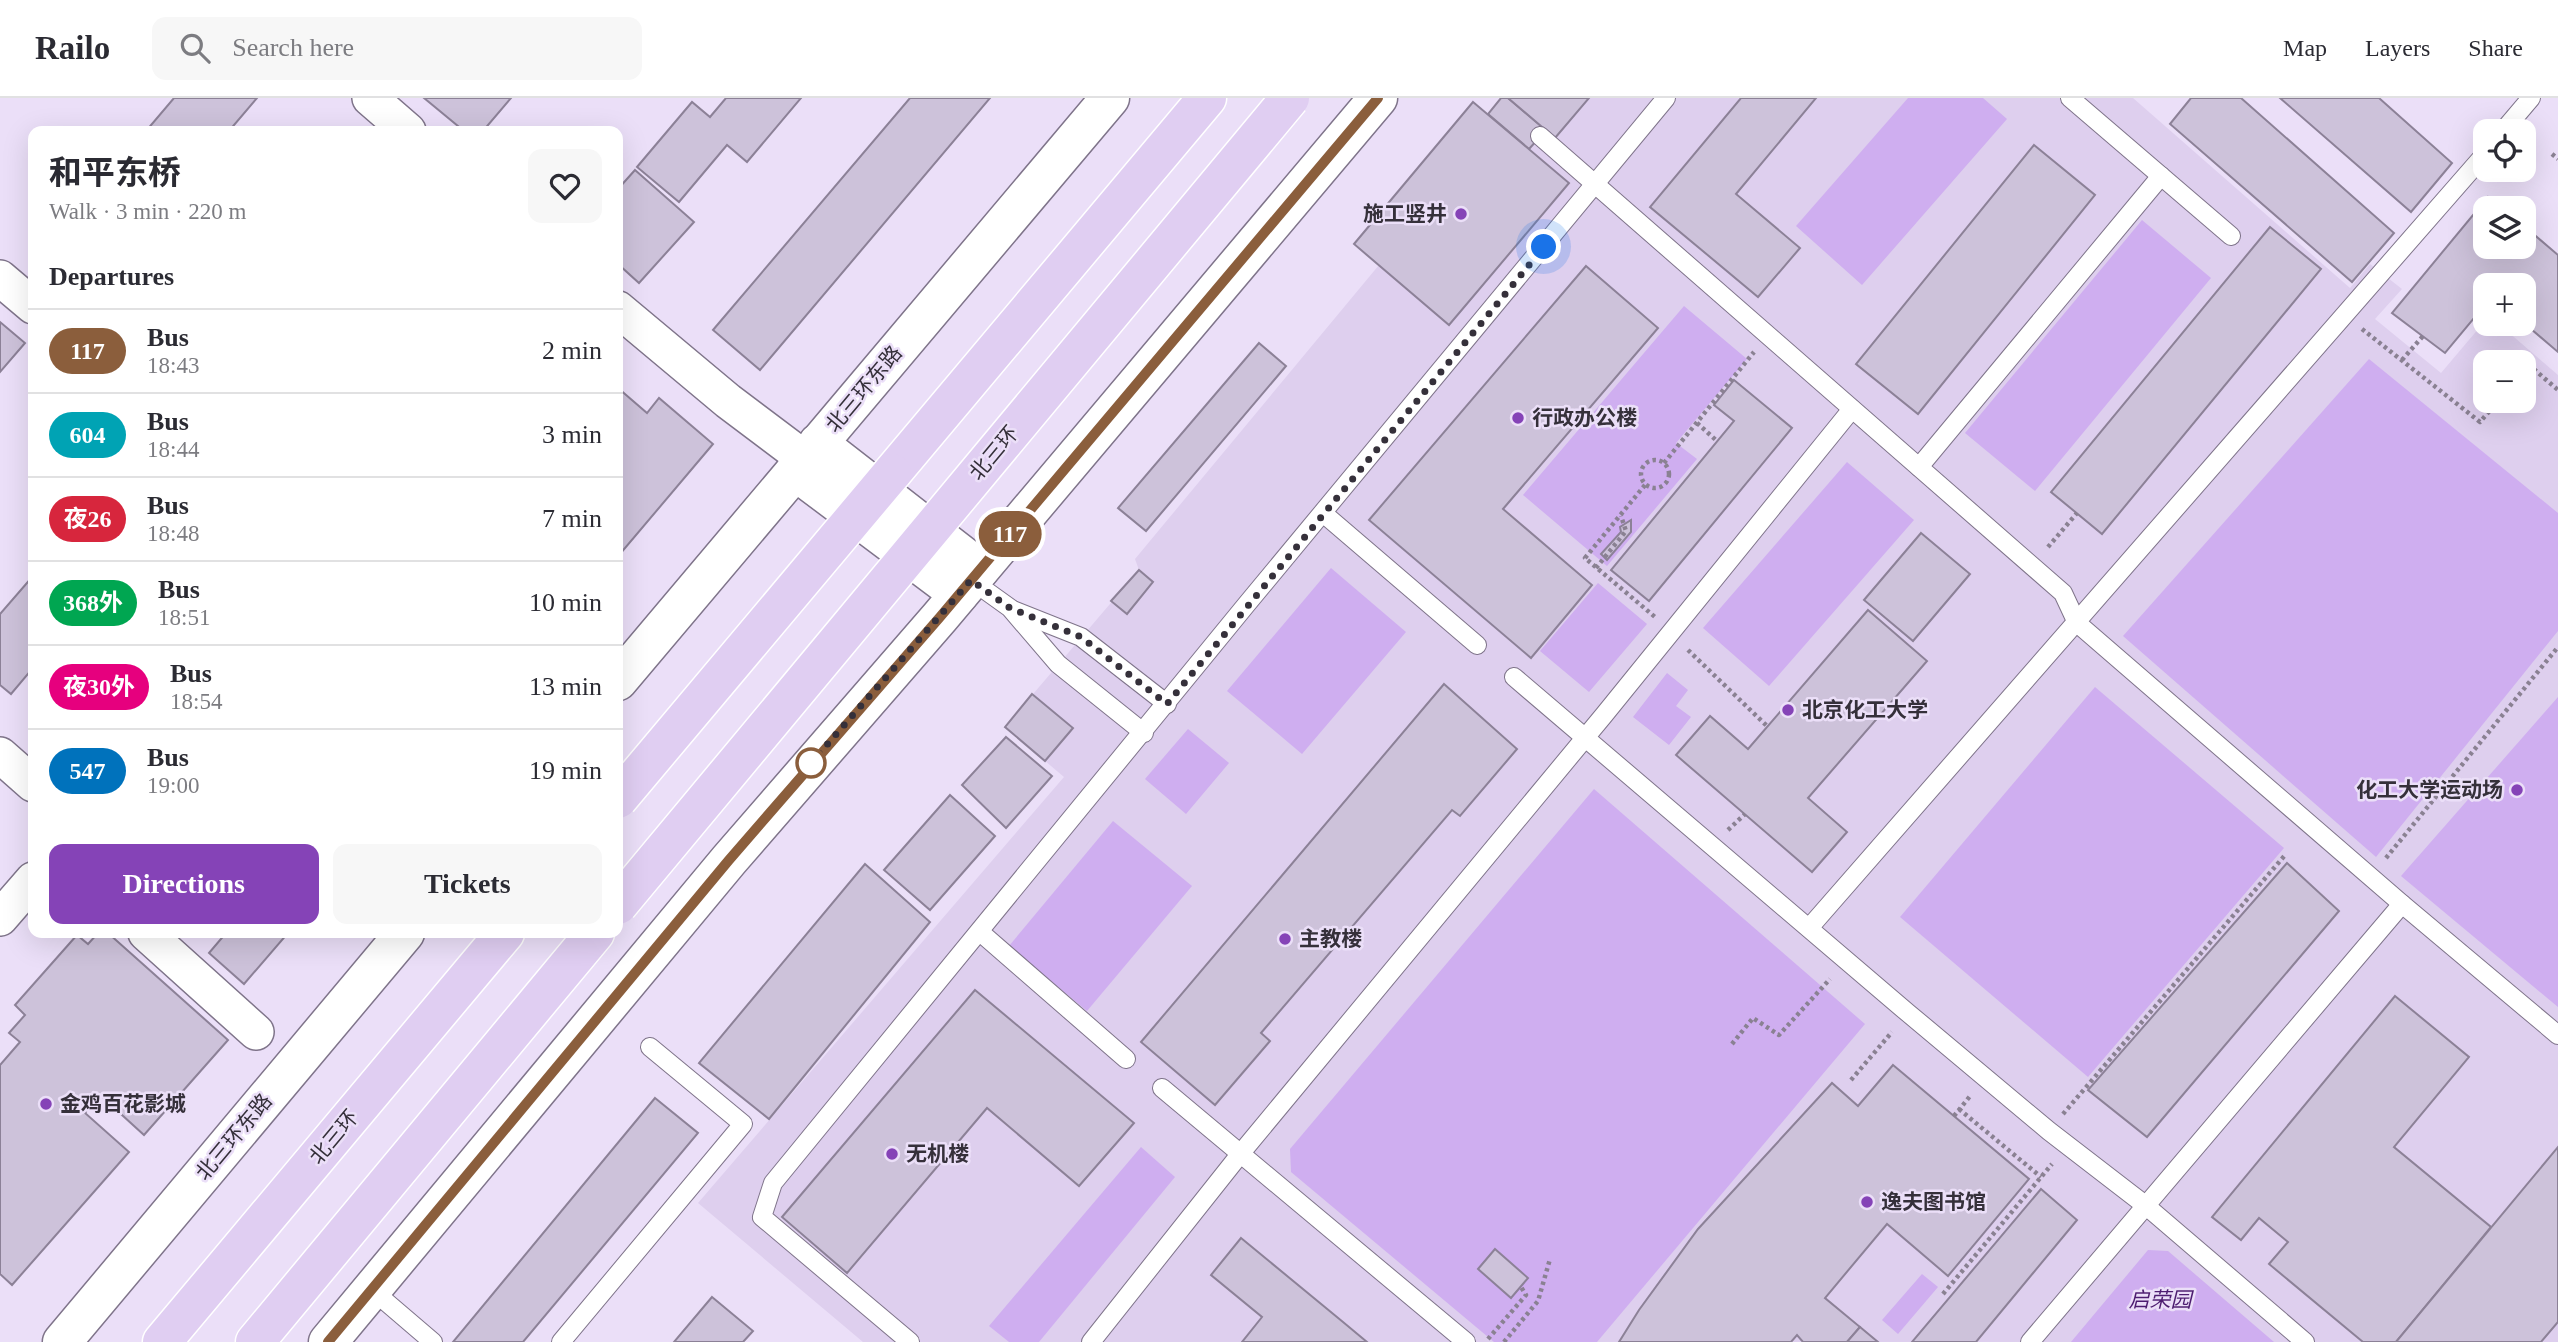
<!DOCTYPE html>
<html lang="en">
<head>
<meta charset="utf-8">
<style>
	:root { --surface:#fff; --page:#f7f7f7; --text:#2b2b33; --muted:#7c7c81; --line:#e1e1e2; --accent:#8543b7 }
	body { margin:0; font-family:"Times New Roman","Noto Sans SC",serif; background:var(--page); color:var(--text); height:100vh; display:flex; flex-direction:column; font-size:26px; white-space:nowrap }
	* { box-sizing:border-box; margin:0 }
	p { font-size:23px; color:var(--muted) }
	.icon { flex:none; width:38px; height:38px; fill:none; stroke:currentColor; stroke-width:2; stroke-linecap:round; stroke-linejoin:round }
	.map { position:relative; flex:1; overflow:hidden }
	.details { position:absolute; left:28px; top:28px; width:595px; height:812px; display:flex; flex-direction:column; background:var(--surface); border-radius:14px; box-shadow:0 7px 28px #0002 }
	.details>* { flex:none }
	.badge { padding:0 14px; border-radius:23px; font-size:24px; line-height:46px }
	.fabs { position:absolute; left:2473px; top:21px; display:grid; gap:14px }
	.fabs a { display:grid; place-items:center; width:63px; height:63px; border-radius:14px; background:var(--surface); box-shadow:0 7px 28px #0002; font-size:35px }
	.you { position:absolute; width:35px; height:35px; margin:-18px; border:5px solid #fff; border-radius:50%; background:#1a73e8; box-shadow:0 0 0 10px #1a73e833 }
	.map>.badge { position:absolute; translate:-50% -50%; box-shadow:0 0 0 4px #fff }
	h2 { padding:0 21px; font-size:26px; line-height:63px }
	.round { display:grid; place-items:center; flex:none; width:74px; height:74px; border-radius:14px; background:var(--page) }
	.head { display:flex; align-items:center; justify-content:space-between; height:119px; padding:0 21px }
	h1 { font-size:33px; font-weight:700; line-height:52px }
	.cta { display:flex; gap:14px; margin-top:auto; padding:14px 21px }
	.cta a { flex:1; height:80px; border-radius:14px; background:var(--accent); color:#fff; font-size:28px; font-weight:700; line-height:80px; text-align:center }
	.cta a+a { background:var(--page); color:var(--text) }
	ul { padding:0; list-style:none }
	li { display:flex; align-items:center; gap:21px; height:84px; padding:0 21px; border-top:2px solid var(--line) }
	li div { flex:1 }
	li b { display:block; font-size:26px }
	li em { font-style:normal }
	li .badge { min-width:77px; font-weight:700; text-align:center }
	header { display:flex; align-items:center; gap:42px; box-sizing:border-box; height:98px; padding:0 35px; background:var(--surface); border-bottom:2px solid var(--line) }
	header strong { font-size:33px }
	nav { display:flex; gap:38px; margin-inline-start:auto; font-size:24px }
	.search { width:490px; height:63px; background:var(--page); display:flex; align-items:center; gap:18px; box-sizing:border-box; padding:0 24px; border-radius:14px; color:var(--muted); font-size:26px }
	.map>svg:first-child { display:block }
	.built { fill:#decfee; fill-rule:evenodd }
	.green { fill:#cfaef0 }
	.building { fill:#cdc2da; stroke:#8c8197; stroke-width:2 }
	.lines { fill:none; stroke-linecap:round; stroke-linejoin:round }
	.service-casing { stroke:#7f748a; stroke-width:20 }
	.minor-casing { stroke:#7f748a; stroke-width:38 }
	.tertiary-casing { stroke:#7f748a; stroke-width:41 }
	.trunk-casing { stroke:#fff; stroke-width:41 }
	.path { stroke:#8a8192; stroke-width:4.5; stroke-dasharray:3.5 3.5; stroke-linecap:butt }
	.service { stroke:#fff; stroke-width:18 }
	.minor { stroke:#fff; stroke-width:35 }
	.tertiary { stroke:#fff; stroke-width:38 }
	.trunk { stroke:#e0cef2; stroke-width:38 }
	.trunk-bridge-casing { stroke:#fff; stroke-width:41; stroke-linecap:butt }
	.trunk-bridge { stroke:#e0cef2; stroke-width:38 }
	.line-casing { stroke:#fff; stroke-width:16 }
	.line { stroke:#8b5e3c; stroke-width:10 }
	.walk { stroke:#35303a; stroke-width:7; stroke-dasharray:0 12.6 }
	.poi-dot { fill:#8543b7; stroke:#ebdff8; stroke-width:2.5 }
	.stop-dot { fill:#fff; stroke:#8b5e3c; stroke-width:3.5 }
	.labels { text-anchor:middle; stroke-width:5; stroke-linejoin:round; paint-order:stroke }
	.poi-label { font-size:21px; font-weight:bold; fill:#35303a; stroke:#ebdff8; text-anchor:start }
	.street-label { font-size:21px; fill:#35303a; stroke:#ebdff8 }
	.park-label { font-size:21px; font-style:italic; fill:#4d1d70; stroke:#ebdff8 }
</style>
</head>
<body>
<header>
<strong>Railo</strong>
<div class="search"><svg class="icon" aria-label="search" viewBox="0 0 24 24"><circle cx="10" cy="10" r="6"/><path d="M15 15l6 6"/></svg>Search here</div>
<nav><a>Map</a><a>Layers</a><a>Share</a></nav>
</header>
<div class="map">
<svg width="2558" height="1244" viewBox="0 0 2558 1244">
	<rect width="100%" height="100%" fill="#ebdff8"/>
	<path class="built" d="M1501 0H2133L2350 190 2370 166 2402 191 2375 221 2441 275 2485 223V226H2499L2558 277V1244H863L698 1105 1064 679 1005 629 1139 472 1135 461 1379 167 1449 227 1569 86 1488 16ZM2485 264H2524V303H2485Z"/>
	<g class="green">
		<path d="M1908 0H1983L2007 21 1862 187 1796 128Z"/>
		<path d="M2142 122 2211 180 2035 393 1965 335Z"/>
		<path d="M1684 208 1747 261 1676 345 1697 361 1607 468 1523 397Z"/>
		<path d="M2369 261 2558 415V533L2376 759 2123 538Z"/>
		<path d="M1847 364 1914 422 1769 588 1703 530Z"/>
		<path d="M1331 470 1406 534 1302 656 1227 593Z"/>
		<path d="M1598 485 1647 526 1589 594 1540 553Z"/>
		<path d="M1667 575 1688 592 1676 608 1691 619 1669 647 1633 619Z"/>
		<path d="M2095 589 2284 750 2088 979 1900 819Z"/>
		<path d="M2558 599V909L2401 778Z"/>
		<path d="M1188 631 1229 665 1186 716 1145 681Z"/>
		<path d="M1594 691 1865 926 1597 1244H1494L1291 1074 1290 1051Z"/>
		<path d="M1113 723 1192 788 1087 913 1009 848Z"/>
		<path d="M1141 1049 1175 1079 1039 1244H1009L989 1228Z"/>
		<path d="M2148 1152 2168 1153 2274 1244H2071Z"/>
		<path d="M1922 1176 1938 1189 1898 1236 1882 1222Z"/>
	</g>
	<g class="building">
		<path d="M174 0H257L229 33H146Z"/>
		<path d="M424 0H511L483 33H464Z"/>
		<path d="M726 0H801L747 64 727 47 679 104 637 69 692 4 710 19Z"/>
		<path d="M910 0H990L760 272 713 232Z"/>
		<path d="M1501 0H1508L1546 32 1529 51 1488 16Z"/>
		<path d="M1508 0H1589L1555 40Z"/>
		<path d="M1741 0H1816L1736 96 1800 150 1758 199 1650 109Z"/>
		<path d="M2191 0H2241L2394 135 2352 184 2170 26Z"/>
		<path d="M2280 0H2379L2452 65 2411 114Z"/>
		<path d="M1473 4 1569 85 1449 227 1354 146Z"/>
		<path d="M2034 47 2095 97 1918 316 1856 266Z"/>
		<path d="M635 72 694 124 639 185 618 166V91Z"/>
		<path d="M2488 99 2502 110H2485V149H2524V128L2558 157V254L2524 225V187H2485V207L2445 255 2392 215Z"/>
		<path d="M2270 129 2321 171 2102 436 2051 394Z"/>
		<path d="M1586 168 1658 230 1503 411 1592 487 1531 560 1369 422Z"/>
		<path d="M0 224 25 245 0 274Z"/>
		<path d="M1259 245 1286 268 1146 433 1118 410Z"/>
		<path d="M1734 282 1792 330 1649 503 1611 472 1734 323 1714 307Z"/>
		<path d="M618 290 647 315 659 300 713 346 620 456 618 454Z"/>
		<path d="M1631 422V434L1607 462 1601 456 1621 434 1620 429Z"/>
		<path d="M1921 435 1970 476 1913 543 1864 502Z"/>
		<path d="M1139 472 1153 484 1127 516 1111 503Z"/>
		<path d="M33 478V570L11 596 0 587V516Z"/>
		<path d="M1868 512 1927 563 1808 700 1847 734 1812 774 1676 657 1710 618 1748 651Z"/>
		<path d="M1444 586 1517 651 1460 718 1452 712 1261 935 1270 943 1215 1007 1141 944Z"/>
		<path d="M1032 596 1073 630 1045 663 1005 629Z"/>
		<path d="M1006 639 1052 678 1006 730 962 687Z"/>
		<path d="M950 697 995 738 930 812 884 772Z"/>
		<path d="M2287 765 2339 813 2147 1039 2088 992Z"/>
		<path d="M865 766 930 824 769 1021 699 965Z"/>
		<path d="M98 835H108L228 942 144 1037 100 997 85 1015 129 1054 12 1187 0 1176V967L20 944 9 935 25 917 15 907 77 837 88 846Z"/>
		<path d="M226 835H288L244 886 209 855Z"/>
		<path d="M975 892 1134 1025 1079 1088 987 1010 847 1175 782 1119Z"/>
		<path d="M2395 898 2469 959 2394 1049 2491 1129 2396 1244H2363L2269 1166 2288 1144 2259 1120 2241 1142 2212 1119Z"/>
		<path d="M1893 967 2029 1081 1948 1178 1887 1126 1825 1200 1860 1229 1847 1244H1803L1797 1237 1791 1244H1619L1639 1212 1698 1131 1832 985 1858 1008Z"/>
		<path d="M655 1000 698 1035 523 1244H453Z"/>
		<path d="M2558 1049V1224L2541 1244H2396Z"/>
		<path d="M2041 1091 2077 1122 1976 1244H1912Z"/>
		<path d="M1241 1140 1343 1224 1367 1244H1242L1262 1219 1211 1177Z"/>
		<path d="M1495 1151 1528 1180 1511 1200 1478 1171Z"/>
		<path d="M712 1199 753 1233 743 1244H674Z"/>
		<path d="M1860 1229 1878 1244H1847Z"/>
	</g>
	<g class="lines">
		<defs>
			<g id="service">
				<path d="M2070 0 2231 138"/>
				<path d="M2503 33 2531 0"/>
				<path d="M1540 38 2063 495 2077 525 2402 806 2558 937"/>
				<path d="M1919 369 2161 78"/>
				<path d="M1324 416 1477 547"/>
				<path d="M971 482 1010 510 1058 566 1144 635"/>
				<path d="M1013 512 1081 539 1167 606"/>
				<path d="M1514 579 1908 915 2049 1033 2145 1107 2305 1244"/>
				<path d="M1809 830 2485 56"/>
				<path d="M980 834 1126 961"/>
				<path d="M1162 990 1466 1244"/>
				<path d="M371 1191 433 1244"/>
				<path d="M561 1244 743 1026 650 949"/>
				<path d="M910 1244 762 1119 773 1085 1246 507 1666 0"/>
				<path d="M1091 1244 1241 1055 1604 617 1852 311"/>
				<path d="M2030 1244 2402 806"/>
			</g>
			<g id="minor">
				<path d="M370 0 408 33"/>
				<path d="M0 180 33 208"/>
				<path d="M618 211 728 303 805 361"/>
				<path d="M0 657 33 686"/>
				<path d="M0 820 33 782"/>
				<path d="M146 835 256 934"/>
			</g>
			<g id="tertiary">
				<path d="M818 345 980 471"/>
				<path d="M795 373 959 496"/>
				<path d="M618 583 1110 0"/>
				<path d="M62 1244 405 835"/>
				<path d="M328 1244 729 762 940 519 1378 0"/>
			</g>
			<g id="trunk">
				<path d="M892 375 1207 0"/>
				<path d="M162 1244 505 835"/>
				<path d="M255 1244 595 835"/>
			</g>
		</defs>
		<use href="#service" class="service-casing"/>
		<use href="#minor" class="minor-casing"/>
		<use href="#tertiary" class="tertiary-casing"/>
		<use href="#trunk" class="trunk-casing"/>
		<g class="path">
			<path d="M2552 56 2558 61"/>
			<path d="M2362 231 2480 324 2498 303"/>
			<path d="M2402 262 2423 238"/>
			<path d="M2524 273 2529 267 2558 292"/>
			<path d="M1697 325 1717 343"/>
			<circle cx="1655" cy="376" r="14"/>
			<path d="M1664 365 1754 254"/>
			<path d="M1645 387 1585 460 1655 519"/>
			<path d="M2048 449 2077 415"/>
			<path d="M1596 470 1626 433 1621 418"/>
			<path d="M1688 552 1768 629"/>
			<path d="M1728 732 1745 716"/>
			<path d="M2386 760 2558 549"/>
			<path d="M1732 946 1753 920 1779 937 1830 881"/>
			<path d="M1851 982 1892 934"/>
			<path d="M1959 1011 2041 1079"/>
			<path d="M2063 1016 2286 756"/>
			<path d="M1954 1018 1971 997"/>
			<path d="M1943 1196 2052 1066"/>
			<path d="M1488 1241 1526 1197 1521 1189"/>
			<path d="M1504 1244 1538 1203 1550 1161"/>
		</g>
		<use href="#service" class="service"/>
		<use href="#minor" class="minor"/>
		<use href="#tertiary" class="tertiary"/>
		<use href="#trunk" class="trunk"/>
		<defs>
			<g id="trunk-bridge">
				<path d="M618 701 892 375"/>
				<path d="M618 807 1290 0"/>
			</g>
		</defs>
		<use href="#trunk-bridge" class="trunk-bridge-casing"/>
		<use href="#trunk-bridge" class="trunk-bridge"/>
	</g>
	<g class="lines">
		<defs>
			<path id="line" d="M328 1244 729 762 940 519 1378 0"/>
		</defs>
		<use href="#line" class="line-casing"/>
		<use href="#line" class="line"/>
		<path class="walk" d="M811 665 971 482 1010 510 1081 539 1167 606 1544 149"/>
	</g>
	<g class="poi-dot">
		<circle cx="1461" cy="116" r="7"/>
		<circle cx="1518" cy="320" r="7"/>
		<circle cx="1788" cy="612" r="7"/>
		<circle cx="2517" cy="692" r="7"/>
		<circle cx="1285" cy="841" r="7"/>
		<circle cx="46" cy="1006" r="7"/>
		<circle cx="892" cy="1056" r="7"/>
		<circle cx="1867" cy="1104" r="7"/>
	</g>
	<circle class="stop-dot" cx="811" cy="665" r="14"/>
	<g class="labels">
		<g class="poi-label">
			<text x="1447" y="123" text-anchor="end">施工竖井</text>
			<text x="1532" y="327">行政办公楼</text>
			<text x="1802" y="619">北京化工大学</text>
			<text x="2503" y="699" text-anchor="end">化工大学运动场</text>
			<text x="1299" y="848">主教楼</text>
			<text x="60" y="1013">金鸡百花影城</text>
			<text x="906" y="1063">无机楼</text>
			<text x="1881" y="1111">逸夫图书馆</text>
		</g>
		<g class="street-label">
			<text transform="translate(864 291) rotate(-50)" y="7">北三环东路</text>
			<text transform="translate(994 355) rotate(-50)" y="7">北三环</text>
			<text transform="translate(234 1039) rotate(-50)" y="7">北三环东路</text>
			<text transform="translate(334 1039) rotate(-50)" y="7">北三环</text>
		</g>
		<g class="park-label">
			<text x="2160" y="1209">启荣园</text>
		</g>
	</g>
</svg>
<div class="fabs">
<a><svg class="icon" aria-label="locate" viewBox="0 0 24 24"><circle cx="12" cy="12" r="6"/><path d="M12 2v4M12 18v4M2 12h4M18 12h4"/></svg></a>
<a><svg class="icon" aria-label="layers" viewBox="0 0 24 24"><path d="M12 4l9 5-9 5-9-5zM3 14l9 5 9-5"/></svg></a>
<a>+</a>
<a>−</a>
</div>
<div class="you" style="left:1544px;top:149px"></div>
<b class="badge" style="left:1010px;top:436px;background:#8b5e3c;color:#fff">117</b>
<section class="details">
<div class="head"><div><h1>和平东桥</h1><p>Walk · 3 min · 220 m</p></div><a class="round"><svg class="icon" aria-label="heart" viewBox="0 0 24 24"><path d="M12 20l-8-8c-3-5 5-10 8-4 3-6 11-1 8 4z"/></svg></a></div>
<h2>Departures</h2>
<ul>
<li><span class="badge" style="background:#8b5e3c;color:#fff">117</span><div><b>Bus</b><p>18:43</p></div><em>2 min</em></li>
<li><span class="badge" style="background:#00a3b4;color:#fff">604</span><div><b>Bus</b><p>18:44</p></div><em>3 min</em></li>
<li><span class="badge" style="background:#d7263d;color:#fff">夜26</span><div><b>Bus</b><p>18:48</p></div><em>7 min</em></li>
<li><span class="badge" style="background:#00a651;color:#fff">368外</span><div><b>Bus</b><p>18:51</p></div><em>10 min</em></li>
<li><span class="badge" style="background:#e6007e;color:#fff">夜30外</span><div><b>Bus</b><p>18:54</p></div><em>13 min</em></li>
<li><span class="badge" style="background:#0072bc;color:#fff">547</span><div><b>Bus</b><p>19:00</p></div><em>19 min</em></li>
</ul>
<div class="cta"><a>Directions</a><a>Tickets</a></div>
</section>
</div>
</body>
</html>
